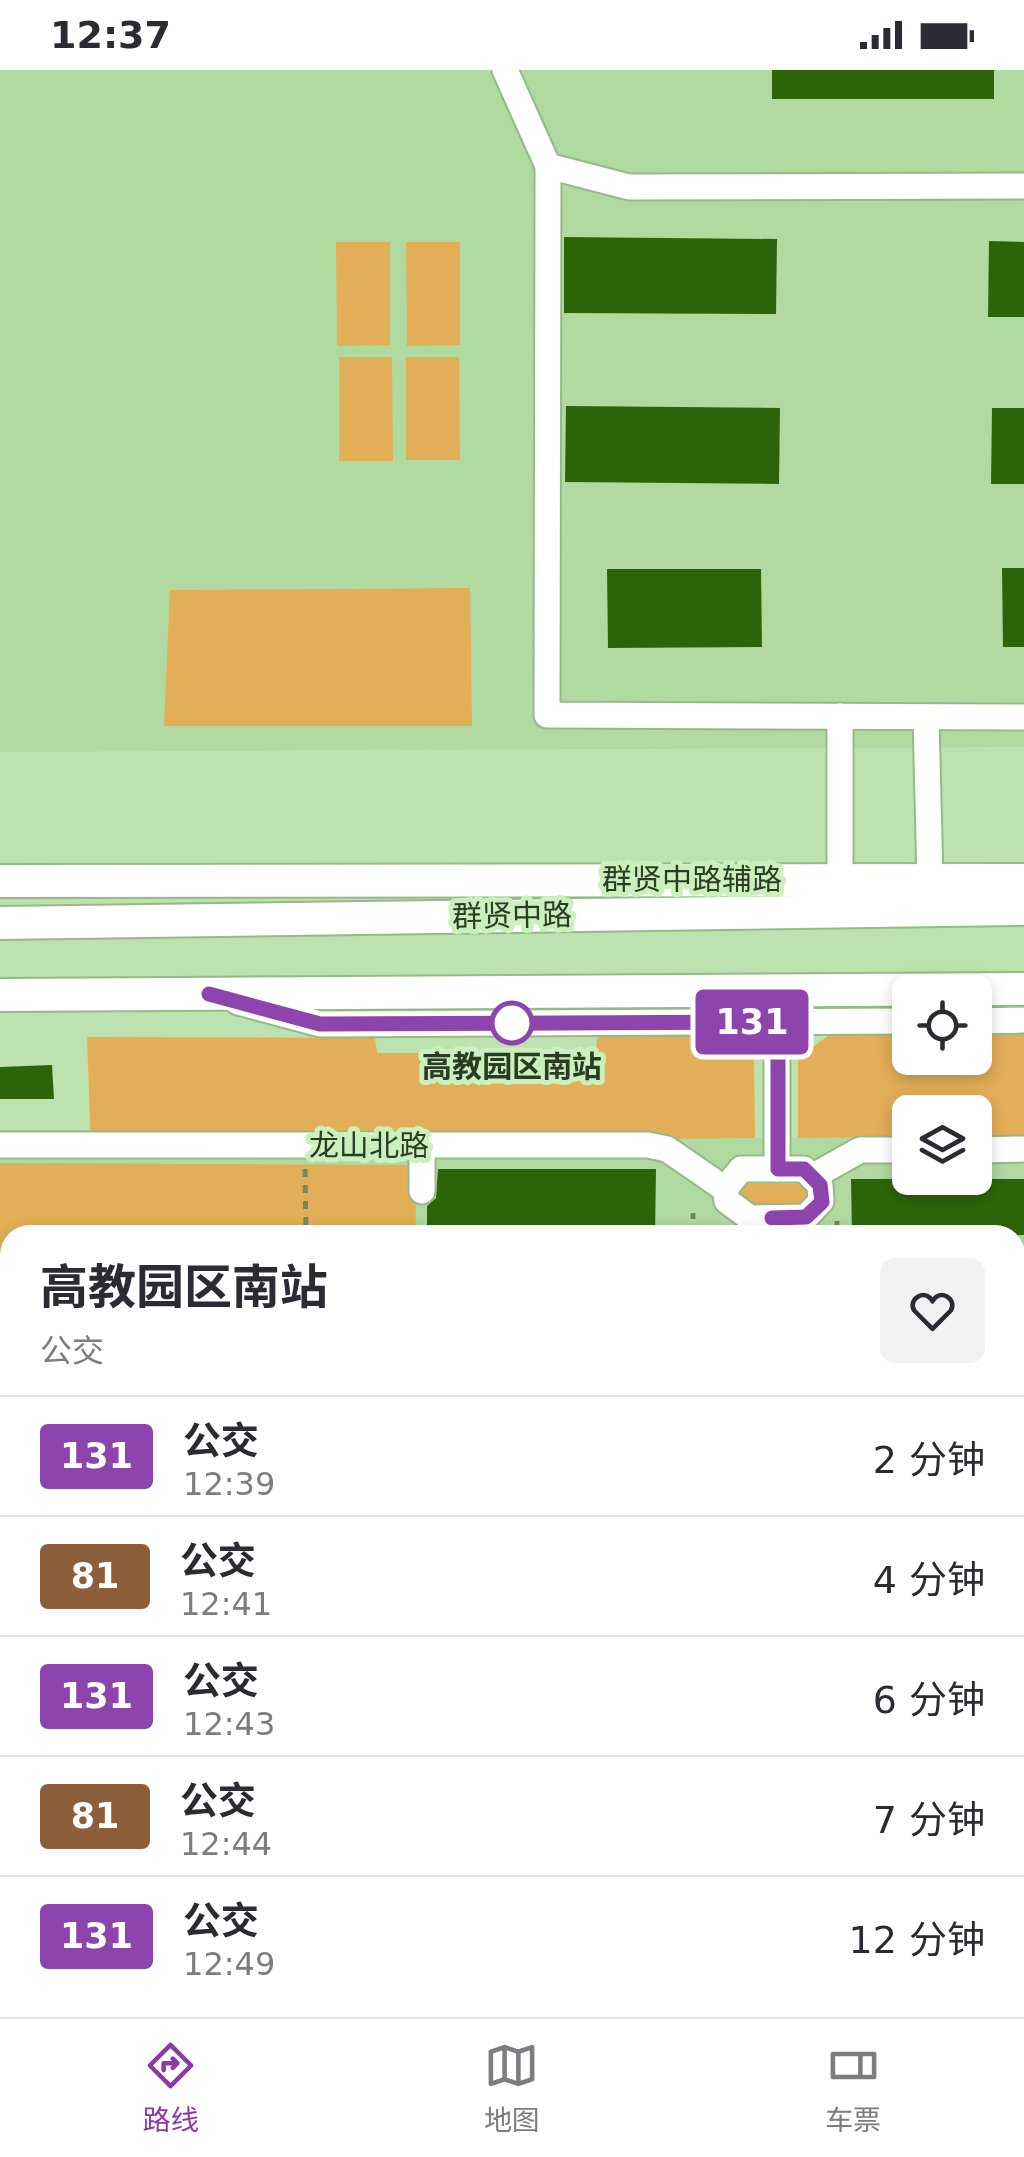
<!DOCTYPE html>
<html lang="zh">
<head>
<meta charset="utf-8">
<style>
	:root { --surface:#fff; --page:#f2f2f3; --text:#2b2b33; --muted:#7c7c81; --line:#e1e1e2; --accent:#8d39a7 }
	body { margin:0; font-family:"DejaVu Sans","Noto Sans SC",sans-serif; background:var(--page); color:var(--text); height:100vh; display:flex; flex-direction:column; font-size:38px; white-space:nowrap }
	* { box-sizing:border-box; margin:0 }
	p { font-size:32px; color:var(--muted) }
	.icon { flex:none; width:55px; height:55px; fill:none; stroke:currentColor; stroke-width:2; stroke-linecap:round; stroke-linejoin:round }
	.map { position:relative; flex:1; overflow:hidden }
	.sheet { position:absolute; left:0px; top:1155px; width:1025px; height:792px; display:flex; flex-direction:column; background:var(--surface); border-radius:30px 30px 0 0; box-shadow:0 5px 15px #0003 }
	.sheet>* { flex:none }
	.badge { padding:0 20px; border-radius:8px; font-size:35px; line-height:65px }
	.controls { position:absolute; left:892px; top:905px; display:grid; gap:20px }
	.controls a { display:grid; place-items:center; width:100px; height:100px; border-radius:15px; background:var(--surface); box-shadow:0 5px 15px #0003; font-size:50px }
	.map>.badge { position:absolute; translate:-50% -50%; box-shadow:0 0 0 5px #fff }
	.round { display:grid; place-items:center; flex:none; width:105px; height:105px; border-radius:15px; background:var(--page) }
	.overview { display:flex; align-items:center; justify-content:space-between; height:170px; padding:0 40px }
	h1 { font-size:48px; font-weight:700; line-height:75px }
	ul { padding:0; list-style:none }
	li { display:flex; align-items:center; gap:30px; height:120px; padding:0 40px; border-top:2px solid var(--line) }
	li div { flex:1 }
	li b { display:block; font-size:38px }
	li em { font-style:normal }
	li .badge { min-width:110px; font-weight:700; text-align:center }
	.status { display:flex; justify-content:space-between; align-items:center; height:70px; padding:0 50px; background:var(--surface); direction:ltr }
	.status svg { height:28px; fill:currentColor }
	.menu { display:flex; justify-content:space-around; align-items:center; height:140px; border-top:2px solid var(--line); background:var(--surface); font-size:28px; color:var(--muted) }
	.menu a { display:grid; justify-items:center; gap:5px }
	.menu .active { color:var(--accent) }
	.map>svg:first-child { display:block }
	.built { fill:#b0daa0; fill-rule:evenodd }
	.green { fill:#e3ae58 }
	.building { fill:#2c6509 }
	.lines { fill:none; stroke-linecap:round; stroke-linejoin:round }
	.minor-casing { stroke:#95b987; stroke-width:29 }
	.major-casing { stroke:#95b987; stroke-width:36 }
	.path { stroke:#6f8865; stroke-width:5; stroke-dasharray:8 8; stroke-linecap:butt }
	.minor { stroke:#fff; stroke-width:25 }
	.major { stroke:#fff; stroke-width:32 }
	.line-casing { stroke:#fff; stroke-width:22 }
	.line { stroke:#8e44ad; stroke-width:15 }
	.stop-dot { fill:#fff; stroke:#8e44ad; stroke-width:5 }
	.labels { text-anchor:middle; stroke-width:10; stroke-linejoin:round; paint-order:stroke }
	.street-label { font-size:30px; fill:#2c3b26; stroke:#caf0bc }
	.stop-label { font-size:30px; font-weight:bold; fill:#2c3b26; stroke:#caf0bc }
</style>
</head>
<body>
<div class="status"><b>12:37</b><svg viewBox="0 0 49 12"><path d="M0 12V9h3v3zM5 12V6h3v6zM10 12V3h3v9zM15 12V0h3v12zM26 1h20v11H26zM47 4h2v5h-2z"/></svg></div>
<div class="map">
<svg width="1024" height="1947" viewBox="0 0 1024 1947">
	<rect width="100%" height="100%" fill="#bde2af"/>
	<g class="built">
		<path d="M0 0H1024V677L0 682Z"/>
		<path d="M910 1067V1108H975V1067H1024V1947H0V1071ZM10 1165H1015V1938H10Z"/>
	</g>
	<g class="green">
		<path d="M336 172H390V275L337 276Z"/>
		<path d="M406 172H460V275L407 276Z"/>
		<path d="M339 287H392L393 391H339Z"/>
		<path d="M406 287H459L460 390H406Z"/>
		<path d="M470 518 472 656H164L170 520Z"/>
		<path d="M721 964 754 985 755 1068 91 1075 87 967 375 968 377 983H596L597 966Z"/>
		<path d="M975 964H1024V1067H975V1042H910V1067L798 1068V988L829 965H910V988H975Z"/>
		<path d="M0 1093 415 1095 416 1165H10V1785H0Z"/>
		<path d="M746 1114H802L813 1118 814 1129C793 1138 753 1141 734 1129L736 1118Z"/>
		<path d="M0 1803H10V1938H332V1947H0Z"/>
	</g>
	<g class="building">
		<rect x="772" y="0" width="222" height="29"/>
		<path d="M564 167 777 169 776 244 564 243Z"/>
		<path d="M989 171 1024 172V247H988Z"/>
		<path d="M566 336 780 338 779 414 565 412Z"/>
		<path d="M992 338H1024V414H991Z"/>
		<path d="M1002 498H1024V577H1003Z"/>
		<path d="M607 499H761L762 577 608 578Z"/>
		<path d="M52 995 54 1029H0V997Z"/>
		<path d="M438 1099H656L655 1165H427V1136L436 1128Z"/>
		<path d="M851 1109H1024V1165H852Z"/>
	</g>
	<g class="lines">
		<defs>
			<g id="minor">
				<path d="M505 0 548 96 629 117 1024 116"/>
				<path d="M548 96 547 645 1024 647"/>
				<path d="M840 646V810"/>
				<path d="M926 647 930 810"/>
				<path d="M238 932 320 954 910 951"/>
				<path d="M975 951 1024 950"/>
				<path d="M0 1075H648L667 1079 725 1119"/>
				<path d="M422 1075V1121"/>
				<path d="M975 1080 1024 1079"/>
				<path d="M812 1107 860 1080H910"/>
				<path d="M725 1119 727 1131 750 1148 806 1147 821 1131 820 1115 804 1099H777V951"/>
				<path d="M725 1119 741 1099H777"/>
				<path d="M1015 1403 1024 1408"/>
				<path d="M1015 1639H1024"/>
				<path d="M1015 1707H1024"/>
				<path d="M1015 1771H1024"/>
				<path d="M0 1796H10"/>
				<path d="M1015 1838H1024"/>
				<path d="M1015 1900H1024"/>
				<path d="M341 1938V1947"/>
				<path d="M769 1938V1947"/>
			</g>
			<g id="major">
				<path d="M0 811 1024 810"/>
				<path d="M0 853 1024 839"/>
				<path d="M0 925 1024 919"/>
			</g>
		</defs>
		<use href="#minor" class="minor-casing"/>
		<use href="#major" class="major-casing"/>
		<g class="path">
			<path d="M305 1099 306 1165"/>
			<path d="M837 1151V1165"/>
			<path d="M693 1165V1143"/>
			<path d="M547 1938V1947"/>
		</g>
		<use href="#minor" class="minor"/>
		<use href="#major" class="major"/>
	</g>
	<g class="lines">
		<defs>
			<path id="line" d="M209 924 320 954 778 952V1099H804L820 1115 822 1132 806 1147 772 1148"/>
		</defs>
		<use href="#line" class="line-casing"/>
		<use href="#line" class="line"/>
	</g>
	<circle class="stop-dot" cx="512" cy="953" r="20"/>
	<g class="labels">
		<g class="street-label">
			<text x="692" y="820">群贤中路辅路</text>
			<text transform="translate(512 846) rotate(-1)" y="10">群贤中路</text>
			<text x="369" y="1086">龙山北路</text>
		</g>
		<g class="stop-label">
			<text x="512" y="1007">高教园区南站</text>
		</g>
	</g>
</svg>
<div class="controls">
<a><svg class="icon" aria-label="locate" viewBox="0 0 24 24"><circle cx="12" cy="12" r="6"/><path d="M12 2v4M12 18v4M2 12h4M18 12h4"/></svg></a>
<a><svg class="icon" aria-label="layers" viewBox="0 0 24 24"><path d="M12 4l9 5-9 5-9-5zM3 14l9 5 9-5"/></svg></a>
</div>
<b class="badge" style="left:752px;top:952px;background:#8e44ad;color:#fff">131</b>
<section class="sheet">
<div class="overview"><div><h1>高教园区南站</h1><p>公交</p></div><a class="round"><svg class="icon" aria-label="heart" viewBox="0 0 24 24"><path d="M12 20l-8-8c-3-5 5-10 8-4 3-6 11-1 8 4z"/></svg></a></div>
<ul>
<li><span class="badge" style="background:#8e44ad;color:#fff">131</span><div><b>公交</b><p>12:39</p></div><em>2 分钟</em></li>
<li><span class="badge" style="background:#8b5e3c;color:#fff">81</span><div><b>公交</b><p>12:41</p></div><em>4 分钟</em></li>
<li><span class="badge" style="background:#8e44ad;color:#fff">131</span><div><b>公交</b><p>12:43</p></div><em>6 分钟</em></li>
<li><span class="badge" style="background:#8b5e3c;color:#fff">81</span><div><b>公交</b><p>12:44</p></div><em>7 分钟</em></li>
<li><span class="badge" style="background:#8e44ad;color:#fff">131</span><div><b>公交</b><p>12:49</p></div><em>12 分钟</em></li>
</ul>
</section>
</div>
<nav class="menu">
<a class="active"><svg class="icon" aria-label="directions" viewBox="0 0 24 24"><path d="M12 3l9 9-9 9-9-9zM9 14v-3h6M13 9l2 2-2 2"/></svg>路线</a>
<a><svg class="icon" aria-label="map" viewBox="0 0 24 24"><path d="M3 6l6-2 6 2 6-2v14l-6 2-6-2-6 2zM9 4v14M15 6v14"/></svg>地图</a>
<a><svg class="icon" aria-label="tickets" viewBox="0 0 24 24"><path d="M3 7h18v10H3zM15 7v10"/></svg>车票</a>
</nav>
</body>
</html>
